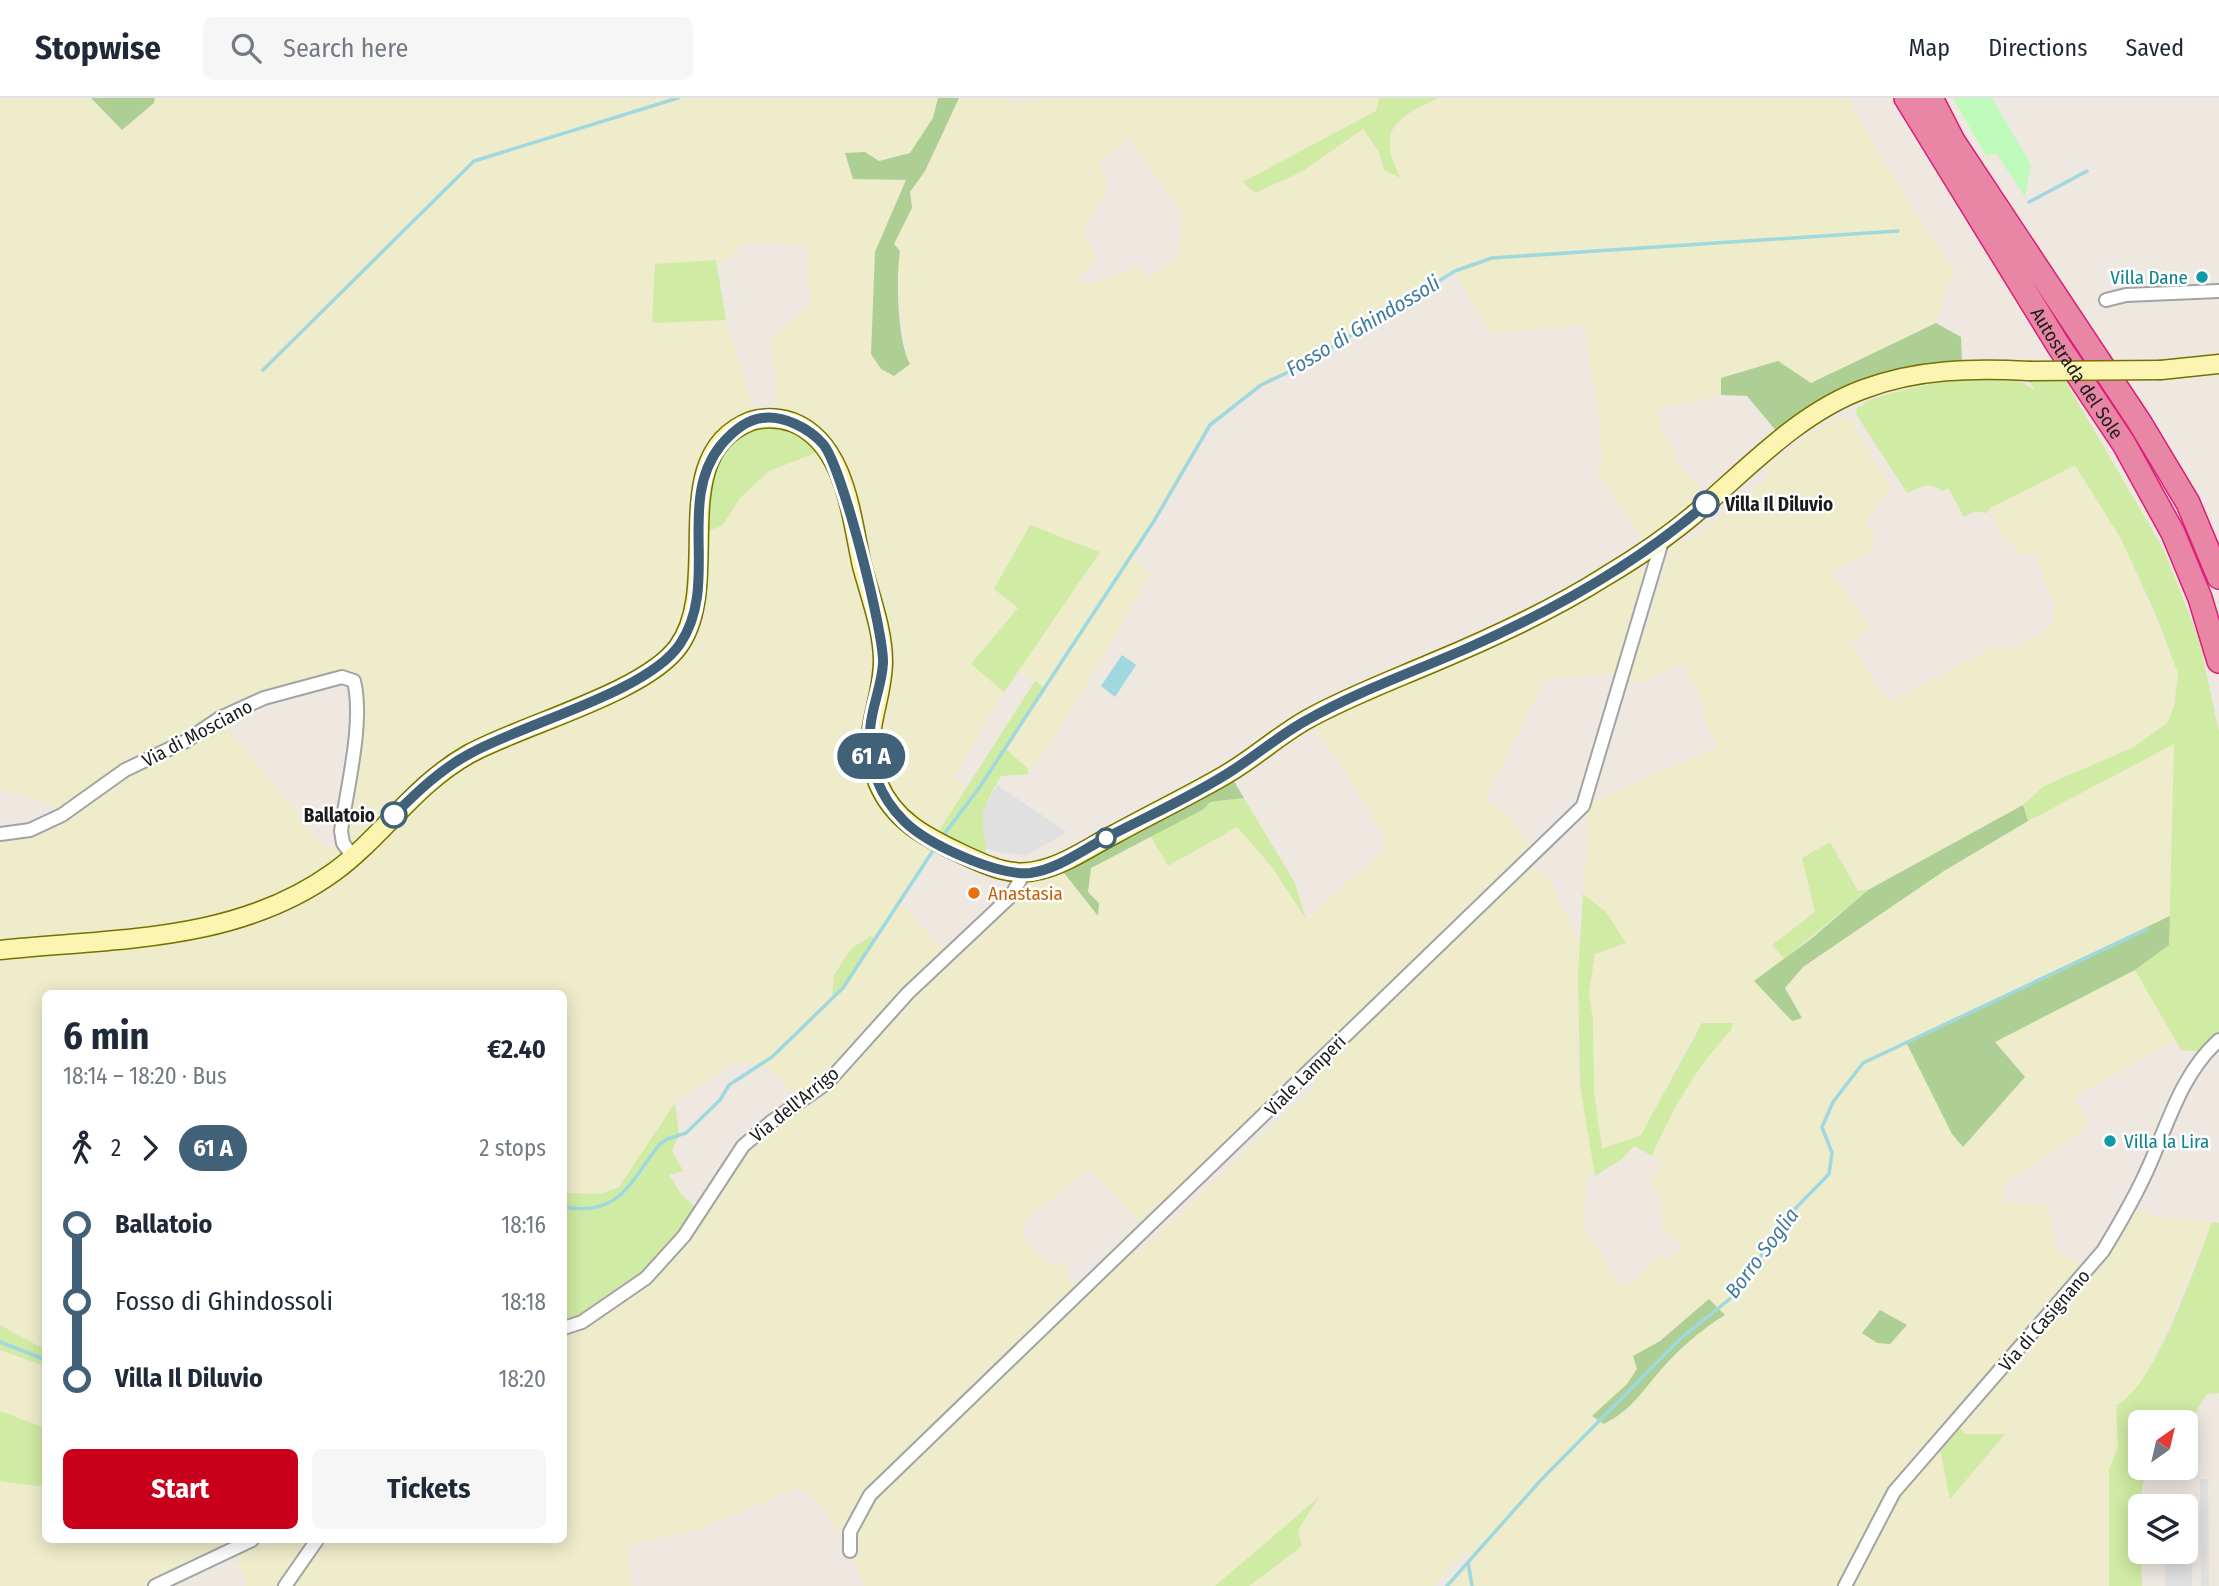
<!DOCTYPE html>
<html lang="en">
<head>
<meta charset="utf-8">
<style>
	:root { --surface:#fff; --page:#f6f6f7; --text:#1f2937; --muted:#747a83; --line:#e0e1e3; --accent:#c8001b }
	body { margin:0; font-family:"Fira Sans Condensed",sans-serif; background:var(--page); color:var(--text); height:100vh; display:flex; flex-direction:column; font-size:26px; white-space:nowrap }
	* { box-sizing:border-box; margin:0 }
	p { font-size:23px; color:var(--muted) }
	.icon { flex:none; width:38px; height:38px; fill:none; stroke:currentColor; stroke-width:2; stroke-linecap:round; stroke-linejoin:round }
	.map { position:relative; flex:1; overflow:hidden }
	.panel { position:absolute; left:42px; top:892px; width:525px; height:553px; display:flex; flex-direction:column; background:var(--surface); border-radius:10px; box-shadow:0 4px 18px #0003 }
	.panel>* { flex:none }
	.badge { padding:0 14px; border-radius:23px; font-size:24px; line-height:46px }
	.needle { width:46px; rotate:34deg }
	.controls { position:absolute; left:2128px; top:1312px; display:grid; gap:14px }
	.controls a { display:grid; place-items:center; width:70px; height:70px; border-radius:10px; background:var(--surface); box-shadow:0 4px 18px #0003; font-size:35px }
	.map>.badge { position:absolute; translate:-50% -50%; box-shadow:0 0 0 4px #fff }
	.legs { display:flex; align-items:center; gap:10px; height:77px; padding:0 21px; font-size:23px }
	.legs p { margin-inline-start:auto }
	.headline { display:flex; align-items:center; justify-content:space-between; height:119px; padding:0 21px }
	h1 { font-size:38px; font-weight:700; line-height:52px }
	.action { display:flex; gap:14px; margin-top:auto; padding:14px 21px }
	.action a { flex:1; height:80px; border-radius:10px; background:var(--accent); color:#fff; font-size:28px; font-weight:700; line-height:80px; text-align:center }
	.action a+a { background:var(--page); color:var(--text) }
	ul { padding:0 21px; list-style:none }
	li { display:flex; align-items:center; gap:24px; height:77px; font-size:26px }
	li i { display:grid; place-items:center; width:10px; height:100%; margin:0 9px; background:currentColor }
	li i::after { content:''; width:18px; height:18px; margin:-9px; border:5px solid; border-radius:50%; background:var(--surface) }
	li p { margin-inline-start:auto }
	li:first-child i { background:linear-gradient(#0000 50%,currentColor 0) }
	li:last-child i { background:linear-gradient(currentColor 50%,#0000 0) }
	header { display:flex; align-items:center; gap:42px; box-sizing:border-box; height:98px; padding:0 35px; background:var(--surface); border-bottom:2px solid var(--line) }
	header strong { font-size:33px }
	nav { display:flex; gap:38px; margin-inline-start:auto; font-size:24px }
	.search { width:490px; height:63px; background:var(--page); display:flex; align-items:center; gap:18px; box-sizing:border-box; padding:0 24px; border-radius:10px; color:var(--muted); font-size:26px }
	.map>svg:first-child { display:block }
	.farmland { fill:#eeeccb; fill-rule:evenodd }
	.grass { fill:#d0eba4 }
	.forest { fill:#adcf94 }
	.park { fill:#befbbb }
	.parking { fill:#e0e0e0 }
	.water { fill:#9fd8de }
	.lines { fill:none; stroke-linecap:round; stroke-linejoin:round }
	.stream { stroke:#9fd8de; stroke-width:3.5 }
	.street-casing { stroke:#a3a3a3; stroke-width:16 }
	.secondary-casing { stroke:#757201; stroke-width:21 }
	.highway-casing { stroke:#dd1d79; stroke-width:26 }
	.street { stroke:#fff; stroke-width:12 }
	.secondary { stroke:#fcf5b1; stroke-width:18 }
	.highway { stroke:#e985a5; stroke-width:23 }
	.secondary-bridge-casing { stroke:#757201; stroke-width:21; stroke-linecap:butt }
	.secondary-bridge { stroke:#fcf5b1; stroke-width:18 }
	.line-1-casing { stroke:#fff; stroke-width:16 }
	.line-1 { stroke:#406178; stroke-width:10 }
	.culture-dot { fill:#0f9aa8; stroke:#fff; stroke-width:2.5 }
	.stop-1-dot { fill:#fff; stroke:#406178; stroke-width:3.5 }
	.food-dot { fill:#e8710a; stroke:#fff; stroke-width:2.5 }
	.labels { text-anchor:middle; stroke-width:5; stroke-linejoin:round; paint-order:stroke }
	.culture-label { font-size:19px; fill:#0d838f; stroke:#fff; text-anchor:end }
	.street-label { font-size:19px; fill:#1c1c1c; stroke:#fff }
	.stop-label { font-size:19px; font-weight:bold; fill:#1c1c1c; stroke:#fff; text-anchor:start }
	.food-label { font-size:19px; fill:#c56008; stroke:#fff; text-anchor:start }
	.water-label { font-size:21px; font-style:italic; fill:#407c9e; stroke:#fff }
</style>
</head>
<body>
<header>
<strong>Stopwise</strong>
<div class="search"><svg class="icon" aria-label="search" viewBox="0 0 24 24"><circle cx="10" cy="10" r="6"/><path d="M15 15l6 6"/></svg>Search here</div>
<nav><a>Map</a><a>Directions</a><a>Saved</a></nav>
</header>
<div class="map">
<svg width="2219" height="1488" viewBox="0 0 2219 1488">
	<rect width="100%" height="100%" fill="#eee8e1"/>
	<g class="farmland">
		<path d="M0 0H91L122 31 154 5 155 0H938L933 20 910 55 879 63 865 54 853 81 907 82 875 154 871 256 906 259 897 172 900 153 894 146 912 110 910 94 925 73 959 0H1005L1012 6 1044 0H1379L1377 13 1244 84 1255 95 1303 73 1363 31 1379 54 1380 63 1400 79 1388 48 1393 28 1398 22 1439 0H1847L1889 72 1954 172 1936 225 1811 285 1778 263 1722 279 1721 297 1657 311 1663 337 1675 351 1674 360 1711 402 1650 449 1596 375 1602 369 1599 318 1585 227 1491 236 1454 173 1303 267 1261 287 1210 327 1131 459 1152 475 1058 634 1029 676 1027 669 1005 650 1045 590 1018 573 1100 454 1030 427 1018 509 971 566 1004 594 954 679 968 690 934 742 938 745 899 803 948 858 1024 775 1057 766 1088 795 1091 770 1150 737 1169 768 1237 729 1272 769 1307 820 1381 754 1386 743 1337 660 1308 621 1627 464 1651 482 1623 574 1545 582 1486 701 1507 716 1535 755 1518 770 1546 774 1580 846 1576 966 1594 1070 1586 1084 1584 1128 1607 1166V1173L1623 1188 1635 1181 1660 1155 1669 1162 1682 1147 1663 1133 1661 1105 1650 1086 1661 1065 1652 1058 1670 1017 1694 976 1731 932 1695 933 1641 1037 1602 1052 1594 994 1593 923 1589 894 1595 856 1614 850 1606 814 1583 796 1588 726 1583 708 1717 649 1705 624 1699 595 1681 565 1642 584H1628L1672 447 1693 441 1767 380V368L1802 341 1835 320H1850L1891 389 1866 424 1874 438 1872 454 1832 474 1871 531 1851 543 1872 581 1889 603 1983 555 1986 546 2000 551 2013 549 2048 531 2054 522 2055 510 2034 454 2023 458 2003 439 1990 410 2075 366 2121 441 2178 575 2174 609 2167 625 2134 649 2044 688 2023 707 1868 792 1858 794 1831 744 1815 814 1772 846 1784 861 1755 883 1802 920 1785 890 1803 869 1944 773 2050 709 2174 645 2170 818 1906 945 1925 979 2135 872 2176 943 2074 999 2089 1027 2004 1089V1104L2048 1108 2056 1148 2069 1160 2081 1166H2093L2130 1109 2164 1121 2174 1118 2212 1124 2144 1282 2124 1304 2116 1308 2118 1349 2109 1372V1488H1447L1468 1464 1470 1448 1433 1488H1249L1301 1448 1298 1432 1317 1401 1215 1488H865L850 1453V1435L836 1433 818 1402 798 1390 703 1430 628 1448 632 1488H246L235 1451 165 1488H0V1383L45 1389 46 1442H564V1230L646 1180 743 1048 803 1002 762 966H733L675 1005 619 1089 600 1096 564 1095V896H46L45 1247 38 1248 0 1227V736L62 717 48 705 0 691ZM1129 41 1183 116 1179 155 1150 180 1139 169 1091 186 1076 184 1097 160 1084 137 1086 127 1105 99 1106 83 1100 63ZM742 146 806 147 810 206 770 240 776 280 774 320 826 351 769 373 740 400 723 427 754 322 751 301 726 222 652 224 655 166 727 162ZM342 579 357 596 342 745 326 750 220 620ZM1308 975 1317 986 1138 1155 1131 1148 1081 1188 1066 1181 1068 1167 1049 1165 1026 1143 1022 1125 1088 1071 1147 1131ZM1709 1201 1724 1218 1699 1233 1658 1274 1626 1315 1593 1317 1627 1286 1637 1271 1634 1258 1660 1243Z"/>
		<path d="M0 1252 45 1268V1330L0 1313Z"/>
	</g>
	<g class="grass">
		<path d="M1379 0H1439C1396 19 1375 32 1401 80L1384 72 1379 54 1363 31 1303 73 1255 95 1243 84 1376 13Z"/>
		<path d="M716 162 726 222 652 225 655 166Z"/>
		<path d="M2023 272H2059L2164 452 2199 541 2219 634V942L2206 954 2181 952 2135 872 2169 847 2174 646 2028 723 2023 707 2044 688 2134 649 2167 625 2174 609 2178 575 2155 515 2121 441 2075 367 1990 410 1986 415 1975 413 1964 419 1948 390 1942 393C1930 383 1921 389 1907 395L1856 316 1857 309 1864 307V304C1900 291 1972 275 2011 280 2020 282 2028 288 2035 293Z"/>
		<path d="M774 320 826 351 769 373 740 400 723 427 700 437V395L729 338Z"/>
		<path d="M1030 427 1100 454 1004 594 971 566 1018 510 994 491Z"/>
		<path d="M1035 583 1045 590 1005 650 1027 670 1029 676 1001 678C985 705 979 718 987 750L978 763 933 742Z"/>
		<path d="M1244 700 1295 785 1306 821 1272 769 1237 729 1168 768 1150 737 1204 711 1210 704Z"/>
		<path d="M1830 744 1858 793 1868 792 1784 861 1772 847 1815 814 1802 760Z"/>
		<path d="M1583 796 1606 814 1626 845 1595 856 1589 894 1593 923 1594 994 1602 1051 1641 1037 1702 925H1733L1731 932C1696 970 1672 1011 1652 1058L1634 1048 1622 1061 1595 1078 1580 987 1578 875Z"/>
		<path d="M870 838 876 840 843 890 832 899 834 877 851 851Z"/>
		<path d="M675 1005 679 1036 672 1053 683 1073 669 1077 682 1097 700 1113 646 1180 564 1230V1095L600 1096 619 1089Z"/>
		<path d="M2212 1124 2219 1125V1295L2207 1296 2186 1329V1325H2140V1370H2149C2134 1393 2142 1460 2142 1488H2109V1372L2118 1349 2116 1307C2154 1292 2196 1165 2212 1124Z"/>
		<path d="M0 1227 38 1248 45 1247V1268L0 1252Z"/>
		<path d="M0 1313 45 1330V1389L0 1383Z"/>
		<path d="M1955 1323 1964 1336H2005L1950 1401 1938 1341Z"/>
		<path d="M1319 1399 1298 1432 1302 1448 1249 1488H1215Z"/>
	</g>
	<g class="forest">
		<path d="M91 0H155L154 5 122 32Z"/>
		<path d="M938 0H959L925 73 910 94 912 110 894 146 900 153C896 180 897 242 910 266L894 278 881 271 871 256 875 154 906 82 853 81 845 55 865 54 879 63 910 55 933 20Z"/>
		<path d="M1936 225 1961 239 1962 264C1880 271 1842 282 1778 335L1747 298 1721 297V280L1778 263 1811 285Z"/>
		<path d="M1229 675 1244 700 1210 704 1204 711 1091 770 1088 794 1099 805 1098 818 1057 766Z"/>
		<path d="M2023 707 2028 723 1944 773 1803 869 1785 890 1802 920 1792 923 1754 883 1811 841 1868 792Z"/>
		<path d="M2170 818 2169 847 2135 872 1995 944 2025 979 1963 1049 1952 1036 1906 944Z"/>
		<path d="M1709 1201 1725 1217C1699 1233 1679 1251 1659 1274 1640 1296 1631 1312 1604 1326L1592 1318 1627 1286 1637 1271 1633 1258 1660 1243Z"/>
		<path d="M1880 1212 1907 1227 1890 1246 1877 1245 1862 1235Z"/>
	</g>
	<path class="park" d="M1953 0H1992L2031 67 2025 99 1996 55 1986 58Z"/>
	<g class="parking">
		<path d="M997 687 1067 734 1027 757 996 754 987 750 982 715Z"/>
		<path d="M2200 1381H2208L2209 1488H2201Z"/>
		<path d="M2186 1412 2192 1419V1488H2165V1454H2186Z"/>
	</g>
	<path class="water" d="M1122 557 1136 567 1115 599 1101 588Z"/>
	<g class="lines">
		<g class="stream">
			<path d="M2029 104 2087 73"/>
			<path d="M263 272 474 63 678 0"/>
			<path d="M942 739 979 690 1154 423 1210 327 1261 287 1303 267 1455 173 1492 160 1898 133"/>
			<path d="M564 1109C620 1119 629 1085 659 1047L667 1041 686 1035 720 1002 729 987 772 959 843 890 936 748"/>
			<path d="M0 1244 46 1262"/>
			<path d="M1468 1464 1472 1488"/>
			<path d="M1447 1488 1540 1383 1680 1241 1736 1196 1785 1121 1829 1076 1832 1055 1822 1029 1833 1004 1863 965 2147 831"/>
		</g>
		<defs>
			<g id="street">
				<path d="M2106 202 2126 197 2219 193"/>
				<path d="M0 736 30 732 62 717 125 672 186 643 220 620 264 600 342 579 354 583C364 625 347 689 341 733L343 745 353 759"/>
				<path d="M564 1230 582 1224 646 1180 684 1138 743 1048 771 1024 828 984 908 895 1011 798 1024 775"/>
				<path d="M850 1453V1434L870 1397 1583 708 1663 440"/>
				<path d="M155 1488 252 1442"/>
				<path d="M285 1488 317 1442"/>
				<path d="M1845 1488 1894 1394 2103 1153C2120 1125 2136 1098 2149 1068 2169 1023 2182 975 2219 942"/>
			</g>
			<g id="secondary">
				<path d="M2161 272 2219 266"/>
				<path d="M0 852C114 840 236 845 334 774 383 738 415 686 469 656 524 626 644 595 678 549 725 485 663 357 751 323 764 319 779 320 792 324 846 345 851 419 862 468 870 498 883 532 883 563 883 607 858 639 878 685 894 723 926 739 960 755 986 767 1011 780 1040 772 1066 766 1091 748 1115 736 1151 716 1189 698 1225 677 1253 661 1278 638 1306 622 1345 600 1390 583 1432 565 1492 540 1551 513 1606 478 1638 459 1669 438 1697 414 1748 370 1800 314 1864 291 1917 271 1973 270 2029 273"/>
			</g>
			<g id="highway">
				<path id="s1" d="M1906 0 2058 247 2124 346 2173 435 2200 500 2219 563"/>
				<path d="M1931 0 1953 43 2140 325 2188 405 2219 479"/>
			</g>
		</defs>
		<use href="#street" class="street-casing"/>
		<use href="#secondary" class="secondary-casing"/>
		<use href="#highway" class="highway-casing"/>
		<use href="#street" class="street"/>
		<use href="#secondary" class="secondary"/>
		<use href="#highway" class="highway"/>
		<defs>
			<path id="secondary-bridge" d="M2029 273 2161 272"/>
		</defs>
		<use href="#secondary-bridge" class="secondary-bridge-casing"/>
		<use href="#secondary-bridge" class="secondary-bridge"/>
	</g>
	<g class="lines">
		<defs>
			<path id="line-1" d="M394 717C418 693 441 671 471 655 525 625 648 594 680 546 721 485 675 404 721 347 732 334 745 322 762 320 783 317 809 330 823 346 842 368 884 534 883 565 882 588 871 610 870 633 867 667 880 699 904 723 927 746 997 778 1030 775 1055 772 1080 754 1102 742 1145 719 1192 699 1233 672 1258 656 1281 636 1307 622 1358 593 1416 573 1470 549 1554 512 1636 466 1706 406"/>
		</defs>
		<use href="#line-1" class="line-1-casing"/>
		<use href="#line-1" class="line-1"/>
	</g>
	<g class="culture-dot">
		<circle cx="2202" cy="179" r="7"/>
		<circle cx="2110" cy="1043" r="7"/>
	</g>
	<g class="stop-1-dot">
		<circle cx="1706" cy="406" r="12"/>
		<circle cx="394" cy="717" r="12"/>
		<circle cx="1106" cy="740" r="9"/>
	</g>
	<circle class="food-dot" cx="974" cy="795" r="7"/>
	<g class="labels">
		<g class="culture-label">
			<text x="2188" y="186">Villa Dane</text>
			<text x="2124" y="1050" text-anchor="start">Villa la Lira</text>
		</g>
		<g class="street-label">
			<text dy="7" stroke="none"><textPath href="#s1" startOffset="324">Autostrada del Sole</textPath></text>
			<text transform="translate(197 635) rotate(-28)" y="7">Via di Mosciano</text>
			<text transform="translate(1305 977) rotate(-45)" y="7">Viale Lamperi</text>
			<text transform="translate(794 1006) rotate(-39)" y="7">Via dell'Arrigo</text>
			<text transform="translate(2044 1222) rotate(-49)" y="7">Via di Casignano</text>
		</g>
		<g class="stop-label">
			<text x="1725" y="413">Villa Il Diluvio</text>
			<text x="375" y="724" text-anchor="end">Ballatoio</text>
		</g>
		<g class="food-label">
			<text x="988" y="802">Anastasia</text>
		</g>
		<g class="water-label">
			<text transform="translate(1363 228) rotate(-31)" y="7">Fosso di Ghindossoli</text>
			<text transform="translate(1762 1155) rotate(-53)" y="7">Borro Soglia</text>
		</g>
	</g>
</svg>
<div class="controls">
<a><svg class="needle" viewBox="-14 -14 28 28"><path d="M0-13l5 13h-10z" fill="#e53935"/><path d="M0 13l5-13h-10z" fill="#747a83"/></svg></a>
<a><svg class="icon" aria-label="layers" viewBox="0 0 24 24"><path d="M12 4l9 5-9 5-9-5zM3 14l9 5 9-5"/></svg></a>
</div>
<b class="badge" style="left:871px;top:658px;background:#406178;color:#fff">61 A</b>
<section class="panel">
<div class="headline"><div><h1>6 min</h1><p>18:14 – 18:20 · Bus</p></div><b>€2.40</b></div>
<div class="legs"><svg class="icon" aria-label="walk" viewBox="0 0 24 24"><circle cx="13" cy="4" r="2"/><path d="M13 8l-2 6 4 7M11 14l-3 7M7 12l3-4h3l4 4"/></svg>2<svg class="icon" aria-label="forward" viewBox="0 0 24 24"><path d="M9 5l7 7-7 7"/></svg><b class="badge" style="background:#406178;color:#fff">61 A</b><p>2 stops</p></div>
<ul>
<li><i style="color:#406178"></i><b>Ballatoio</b><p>18:16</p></li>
<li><i style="color:#406178"></i><span>Fosso di Ghindossoli</span><p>18:18</p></li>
<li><i style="color:#406178"></i><b>Villa Il Diluvio</b><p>18:20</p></li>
</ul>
<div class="action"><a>Start</a><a>Tickets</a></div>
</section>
</div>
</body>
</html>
